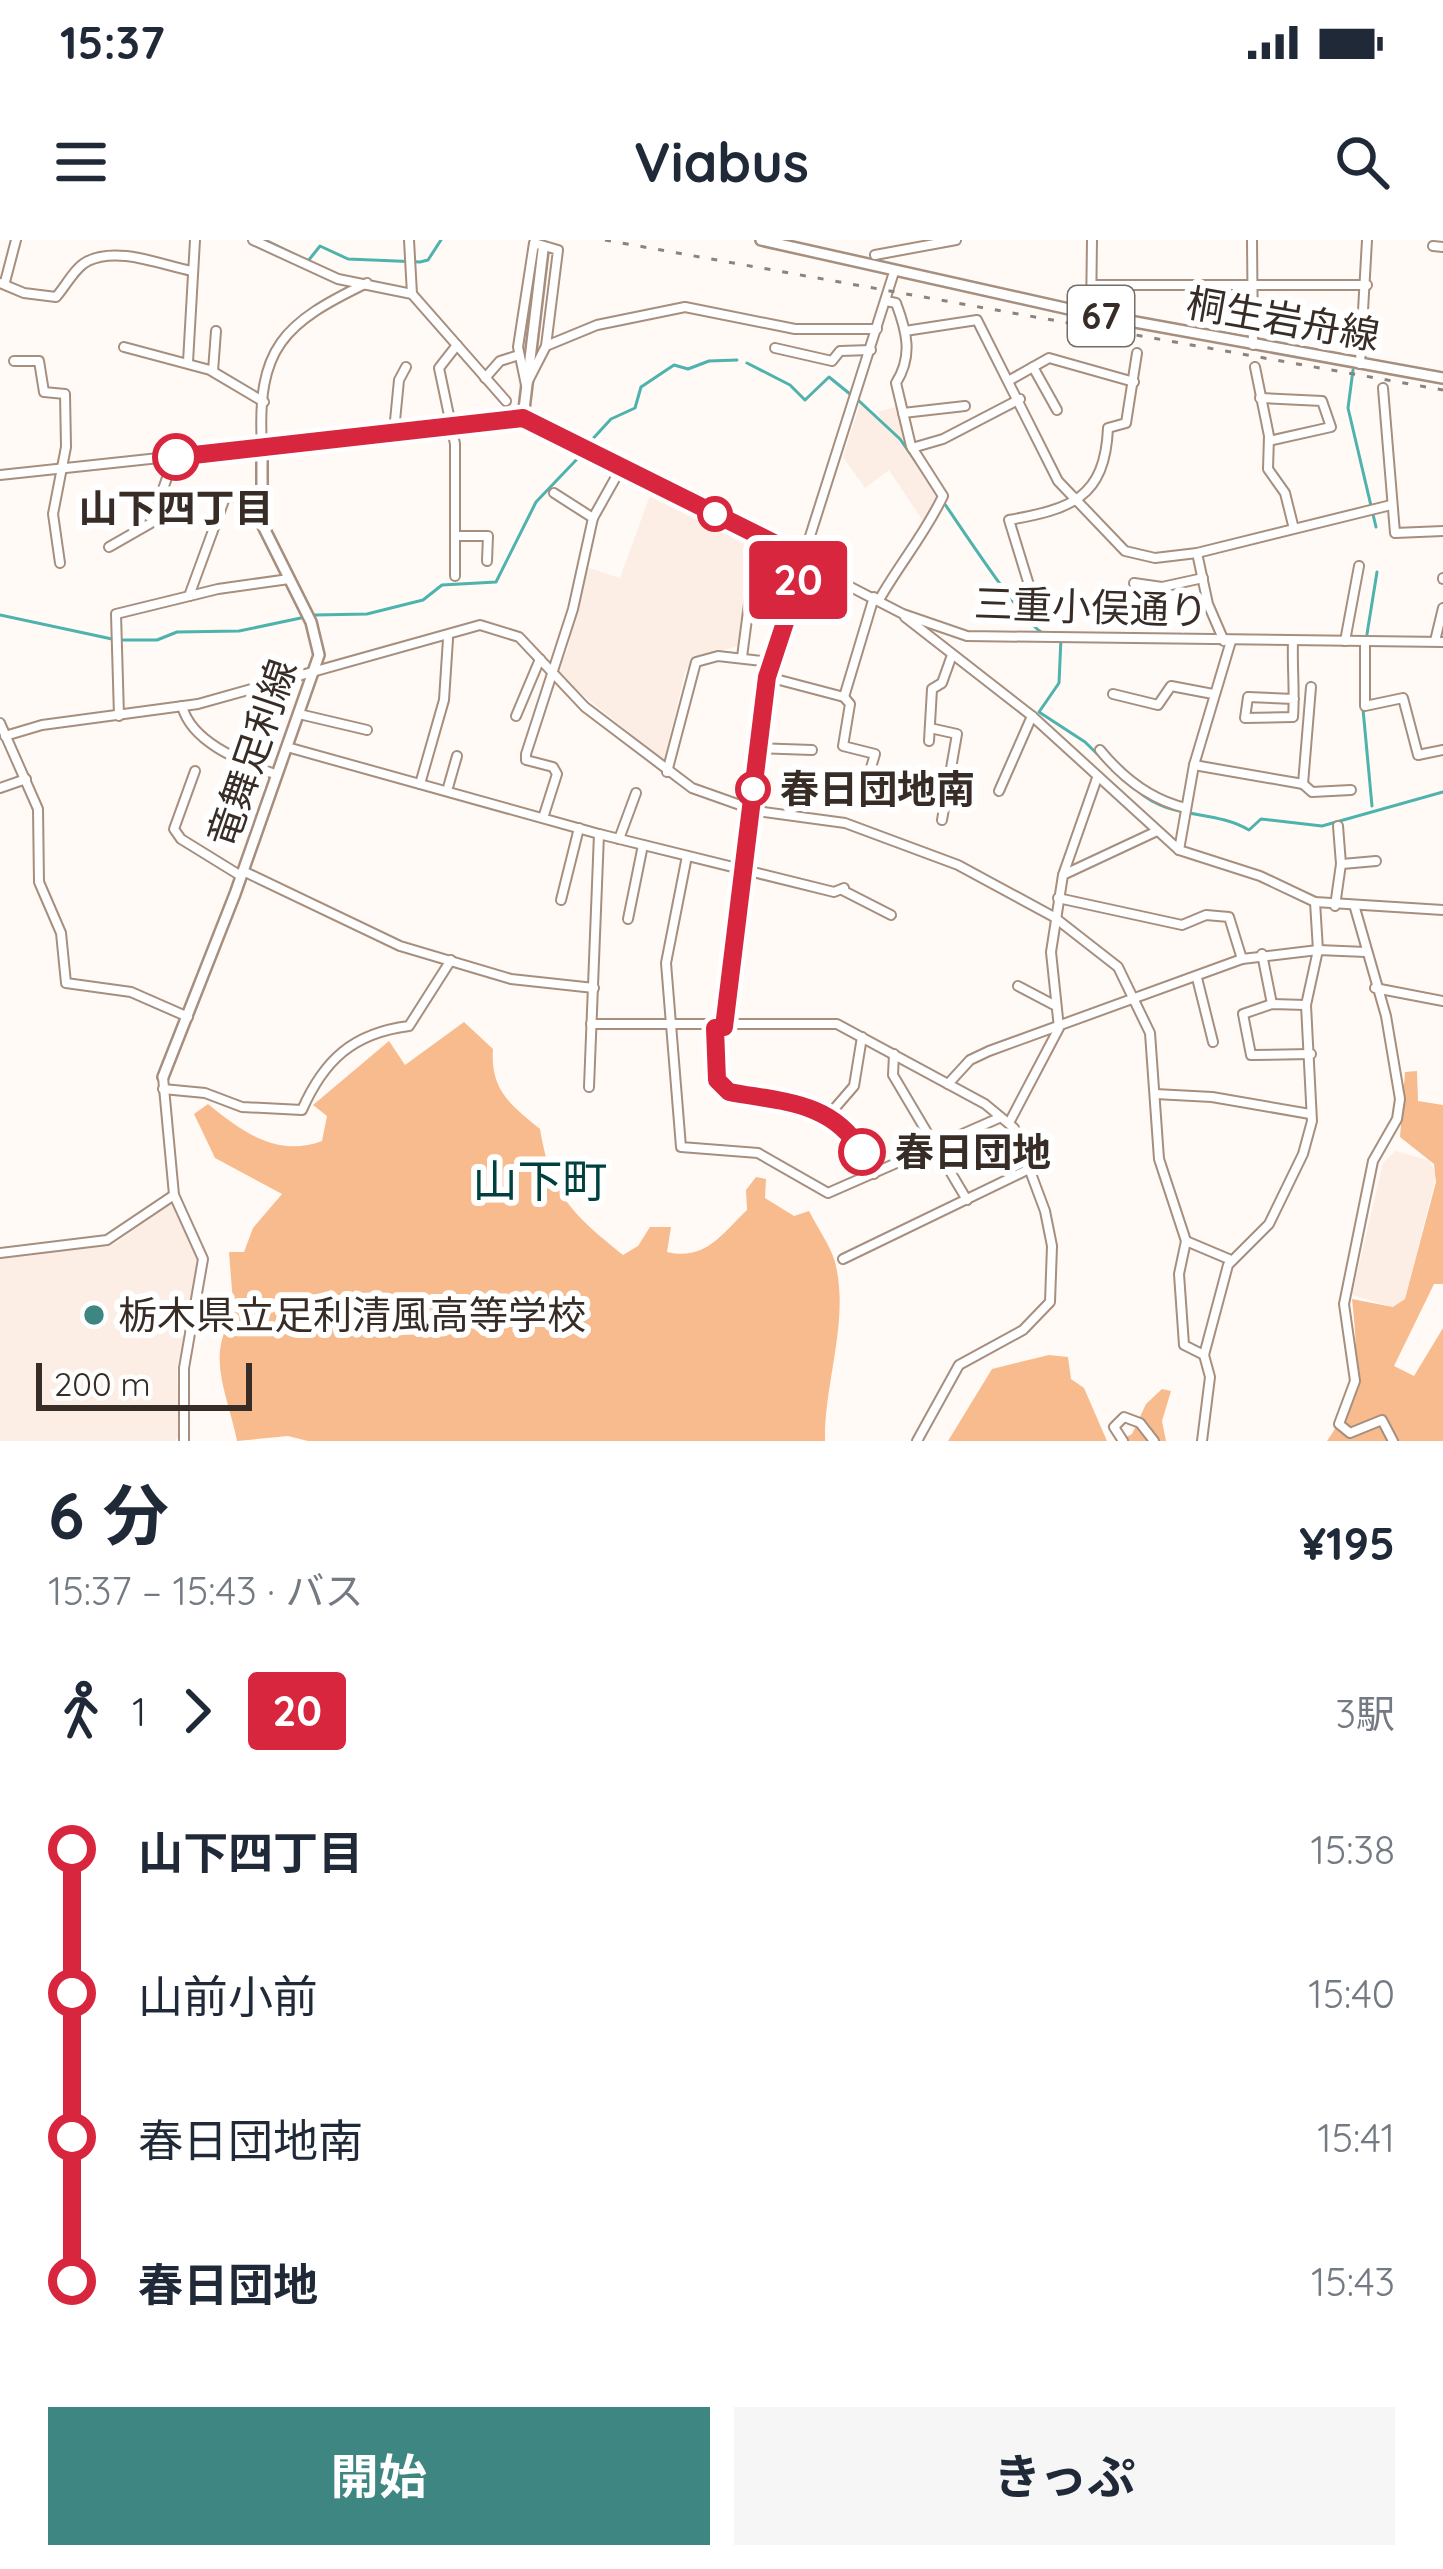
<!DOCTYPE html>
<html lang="ja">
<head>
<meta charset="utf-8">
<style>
	:root { --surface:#fff; --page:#f6f6f7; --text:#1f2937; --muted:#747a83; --accent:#3e8682 }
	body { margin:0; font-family:Quicksand,"Noto Sans JP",sans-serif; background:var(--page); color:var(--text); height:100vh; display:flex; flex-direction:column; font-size:45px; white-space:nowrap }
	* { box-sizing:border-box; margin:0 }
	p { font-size:39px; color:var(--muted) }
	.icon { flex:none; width:66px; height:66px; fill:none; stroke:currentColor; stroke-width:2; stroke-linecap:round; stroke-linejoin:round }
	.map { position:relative; height:1201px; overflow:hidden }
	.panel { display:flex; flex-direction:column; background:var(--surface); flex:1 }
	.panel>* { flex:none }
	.badge { padding:0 24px; border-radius:9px; font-size:42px; line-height:78px }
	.scale { position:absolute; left:36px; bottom:30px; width:216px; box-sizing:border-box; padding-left:12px; border:6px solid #372d26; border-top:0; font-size:33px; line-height:42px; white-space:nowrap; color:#372d26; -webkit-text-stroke:9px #fff; paint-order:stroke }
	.map>.badge { position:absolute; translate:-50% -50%; box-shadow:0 0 0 6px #fff }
	.legs { display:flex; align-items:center; gap:18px; height:132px; padding:0 48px; font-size:39px }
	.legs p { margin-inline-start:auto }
	.summary { display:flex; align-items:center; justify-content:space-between; height:204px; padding:0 48px }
	h1 { font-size:66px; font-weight:700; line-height:90px }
	.primary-button { display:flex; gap:24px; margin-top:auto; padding:24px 48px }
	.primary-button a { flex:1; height:138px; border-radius:0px; background:var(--accent); color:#fff; font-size:48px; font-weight:700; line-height:138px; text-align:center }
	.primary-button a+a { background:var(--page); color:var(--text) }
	ul { padding:0 48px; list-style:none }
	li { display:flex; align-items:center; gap:42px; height:144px; font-size:45px }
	li i { display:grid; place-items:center; width:18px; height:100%; margin:0 15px; background:currentColor }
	li i::after { content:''; width:30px; height:30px; margin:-15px; border:9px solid; border-radius:50%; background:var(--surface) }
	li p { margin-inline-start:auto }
	li:first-child i { background:linear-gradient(#0000 50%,currentColor 0) }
	li:last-child i { background:linear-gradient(currentColor 50%,#0000 0) }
	.status { display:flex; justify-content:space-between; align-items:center; height:84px; padding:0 60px; background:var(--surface); direction:ltr }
	.status svg { height:33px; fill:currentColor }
	header { display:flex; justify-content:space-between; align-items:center; height:156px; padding:0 48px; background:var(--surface); font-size:54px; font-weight:700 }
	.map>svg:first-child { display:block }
	.built { fill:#fceee5 }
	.forest { fill:#f8bb8d }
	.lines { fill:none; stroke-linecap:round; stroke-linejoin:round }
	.stream { stroke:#4eb2ad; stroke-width:3 }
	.minor-casing { stroke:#a68f7e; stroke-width:12 }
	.major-casing { stroke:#a68f7e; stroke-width:14 }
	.minor { stroke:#fff; stroke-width:8 }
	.major { stroke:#fff; stroke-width:9 }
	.rail { stroke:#8b837e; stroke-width:3; stroke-dasharray:6 12; stroke-linecap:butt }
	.line-1-casing { stroke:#fff; stroke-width:27 }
	.line-1 { stroke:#d7263d; stroke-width:18 }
	.stop-1-dot { fill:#fff; stroke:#d7263d; stroke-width:6 }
	.poi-dot { fill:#3e8682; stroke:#fff; stroke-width:4.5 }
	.labels { text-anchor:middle; stroke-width:12; stroke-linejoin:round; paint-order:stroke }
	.shield { fill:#fff; stroke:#736c67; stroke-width:3 }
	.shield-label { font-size:36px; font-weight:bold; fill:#372d26 }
	.street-label { font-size:39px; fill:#372d26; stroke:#fff }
	.stop-label { font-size:39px; font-weight:bold; fill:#372d26; stroke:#fff; text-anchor:start }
	.poi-label { font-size:39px; fill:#372d26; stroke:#fff; text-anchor:start }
	.quarter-label { font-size:45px; fill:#00413f; stroke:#fff }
</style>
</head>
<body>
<div class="status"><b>15:37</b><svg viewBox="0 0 49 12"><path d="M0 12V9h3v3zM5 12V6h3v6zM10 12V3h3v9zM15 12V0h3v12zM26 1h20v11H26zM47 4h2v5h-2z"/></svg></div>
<header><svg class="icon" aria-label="menu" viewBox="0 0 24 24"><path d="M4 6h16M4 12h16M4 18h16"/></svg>Viabus<svg class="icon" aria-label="search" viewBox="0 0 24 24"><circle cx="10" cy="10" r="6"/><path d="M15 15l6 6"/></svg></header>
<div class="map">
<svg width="1443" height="1201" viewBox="0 0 1443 1201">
	<rect width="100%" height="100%" fill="#fffaf6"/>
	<g class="built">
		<path d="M860 164 884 186 878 172 899 166 911 213 940 256 927 287 889 230 865 248 843 217Z"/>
		<path d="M652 250 751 299 739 406 697 417 685 432 664 521 556 433 568 409 583 326 620 338Z"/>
		<path d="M1395 911 1428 920 1437 933 1405 1059 1393 1067 1352 1055 1383 923Z"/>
		<path d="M172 963 199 1020 177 1129 179 1196 175 1201H0V1018L114 1004Z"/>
	</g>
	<g class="forest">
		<path d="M464 782 493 809C490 849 510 865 540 889 551 956 573 974 623 1015L638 1006 650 987H671L667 1012C705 1021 721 995 747 970L746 950 756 937 766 939 765 958 794 976 809 971C817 987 830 1005 835 1022 850 1080 824 1142 825 1201H308L288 1196 237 1201C229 1158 204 1114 234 1076L229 1012H244L253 988 282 954 215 918 194 874 208 864C241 891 277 918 322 901L327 876 313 865 389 801 405 825Z"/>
		<path d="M1417 831 1418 861 1443 865V1044H1434L1394 1126 1414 1136 1443 1088V1201H1327C1361 1154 1358 1115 1352 1059L1393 1067 1405 1059 1436 942 1434 924 1400 897 1405 832Z"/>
		<path d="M1049 1115 1068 1117 1071 1139 1084 1148 1107 1201H948L992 1129Z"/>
		<path d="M1162 1149 1171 1151 1162 1181 1166 1201H1118L1132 1194 1146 1164Z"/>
	</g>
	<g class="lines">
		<g class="stream">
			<path d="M265 0 308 21 320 6 348 19 420 22 428 20 441 0"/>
			<path d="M747 123 790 145 805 160 829 137 850 154"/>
			<path d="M1353 130 1348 168 1376 287"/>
			<path d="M858 160 900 199 930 242"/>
			<path d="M588 204 611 179 635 168 641 147 674 125 688 129 709 121 737 120"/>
			<path d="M942 260C959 284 1025 386 1043 393"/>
			<path d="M0 375 112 399"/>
			<path d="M1367 394 1377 332"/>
			<path d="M1061 398 1059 443 1039 472 1085 502 1126 542"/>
			<path d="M122 400H157L177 392 239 391 315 375 367 374 423 360 442 345 496 342 536 262 579 217"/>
			<path d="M1363 469 1372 566"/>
			<path d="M1138 551C1169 580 1214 569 1249 590L1261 579 1322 586 1443 552"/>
		</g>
		<defs>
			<g id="minor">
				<path d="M253 0 338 39 412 54 506 161"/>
				<path d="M409 0 412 54"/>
				<path d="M1252 0 1253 105"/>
				<path d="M534 3 558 10 546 106 526 145 518 107Z"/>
				<path d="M1433 6 1443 7"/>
				<path d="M875 15 956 0"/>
				<path d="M5 42 16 0"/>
				<path d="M0 43 24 53 56 57C66 46 75 27 88 21 118 6 161 25 192 31"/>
				<path d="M1092 45H1367"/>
				<path d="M1091 74 1092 0"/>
				<path d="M905 91 977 80 1058 241 1125 311 1155 318 1197 313 1391 265"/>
				<path d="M546 106 597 85 685 67 795 89H877"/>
				<path d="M124 107 210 130 264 162"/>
				<path d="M775 108 832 121 840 111 871 110"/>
				<path d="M14 121H39L44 152 65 154 66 207 53 274 60 323"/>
				<path d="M188 122 195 0"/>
				<path d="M1360 124 1367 0"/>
				<path d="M1033 127 1057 170"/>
				<path d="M1255 127 1269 196 1268 229 1285 253 1293 285"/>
				<path d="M213 131 216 91"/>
				<path d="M485 138 500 121 519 115"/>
				<path d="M1010 140 1049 118 1134 142"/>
				<path d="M1383 148 1395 293 1443 291"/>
				<path d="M1260 158 1322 161 1331 187 1269 201"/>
				<path d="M903 173 965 166"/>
				<path d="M523 178 903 374 967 396 1443 402"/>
				<path d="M394 191 399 140 406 127"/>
				<path d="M912 208 943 199 1020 159"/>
				<path d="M0 235 262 207C256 107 284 83 367 43"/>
				<path d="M554 253 593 278"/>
				<path d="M457 296H488L487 321"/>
				<path d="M109 307 151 283 174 218"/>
				<path d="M1197 313 1208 364 1224 401"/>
				<path d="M455 336V204L439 128 457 105"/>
				<path d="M1443 338V339"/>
				<path d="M1134 343 1162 347 1203 338"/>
				<path d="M1029 345 1009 280C1071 269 1105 258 1108 188L1126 183 1137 113"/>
				<path d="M189 356 226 255 259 262"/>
				<path d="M879 360C900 323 925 294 943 256L911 206 896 143C913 116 907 92 896 63L886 61"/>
				<path d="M905 377 1032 476 1179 610 1260 636 1315 662 1443 670"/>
				<path d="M1293 401C1292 428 1295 451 1293 477L1245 478 1248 457 1294 459"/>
				<path d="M1345 401 1359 326"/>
				<path d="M1435 401 1443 368"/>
				<path d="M1365 402V466L1403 458 1418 515 1443 510"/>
				<path d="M742 417 758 295"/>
				<path d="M768 437 844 457 874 357"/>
				<path d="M1113 454 1158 465 1171 446 1213 454"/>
				<path d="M844 457 850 464 843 506 875 514 870 531"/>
				<path d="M182 466C192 504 244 522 277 535"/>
				<path d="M299 474 367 490"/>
				<path d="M119 476 116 374 218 349 289 339"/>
				<path d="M516 476 540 419"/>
				<path d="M0 483 38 569 39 642 61 693 66 743 131 752 188 777"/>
				<path d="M930 488 957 494 942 580"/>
				<path d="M5 496 42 485 198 464 480 385 519 397 585 467 692 548 757 571 845 583 958 625 1054 677 1118 727 1150 793 1159 919 1186 1001 1179 1034 1184 1105 1204 1115"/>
				<path d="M929 501 932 449 942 443 952 415"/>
				<path d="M287 507 599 594 834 652 844 648"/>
				<path d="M758 508 812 510"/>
				<path d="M1100 510C1123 538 1151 560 1186 568"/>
				<path d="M1194 525 1303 544 1311 447"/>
				<path d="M195 531 174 589 181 599 241 636"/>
				<path d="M667 532 696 422 718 416 770 422"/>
				<path d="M420 544 444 460 448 399"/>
				<path d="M1303 544 1312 552 1351 550"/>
				<path d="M0 548 26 539"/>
				<path d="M447 551 457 516"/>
				<path d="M999 551 1032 476"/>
				<path d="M543 578 557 534 553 527 526 520V514L573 369 593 278 621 228"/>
				<path d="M619 599 636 553"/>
				<path d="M1179 610 1194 525 1231 401"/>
				<path d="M687 616 666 723 681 907 758 913 828 953 999 878"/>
				<path d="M1342 624 1376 621"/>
				<path d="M243 631 400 706 511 739 594 748"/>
				<path d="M1063 635 1097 538"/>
				<path d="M842 650 891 675"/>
				<path d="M1058 658 1182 685 1206 675 1229 677 1242 719"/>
				<path d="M561 660 579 588"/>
				<path d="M1335 666 1341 624 1338 586"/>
				<path d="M1355 668 1386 776 1400 859 1397 879 1373 921 1344 1064 1355 1141 1339 1184 1350 1193 1382 1180 1393 1201"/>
				<path d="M628 679 643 605"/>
				<path d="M1262 714 1272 764"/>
				<path d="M1197 738 1213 802"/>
				<path d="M1018 746 1056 766"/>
				<path d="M1375 748 1443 761"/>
				<path d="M1306 765 1272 764 1243 774 1251 815 1311 814"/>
				<path d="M591 784H837L985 864 1014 888 1045 971 1052 1006 1050 1062 1023 1090 959 1125 917 1201"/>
				<path d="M724 787 770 422 894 32"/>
				<path d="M715 788 716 833 725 850C799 874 832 853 874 934"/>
				<path d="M894 814 893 835 967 960"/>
				<path d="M163 837 174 955 203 1019 184 1128V1201"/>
				<path d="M948 844 970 820 989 811 1242 719 1318 710 1366 712"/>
				<path d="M589 847 599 594"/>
				<path d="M163 849 205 853 242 867 302 870C324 820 353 793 409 786L451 720"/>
				<path d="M1155 854 1212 857 1310 874"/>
				<path d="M828 876 854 846 862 797"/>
				<path d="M1009 883 1059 788 1051 712 1063 635 1155 592"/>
				<path d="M1186 1001 1231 1020"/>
				<path d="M0 1013 107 1000 174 955"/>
				<path d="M843 1019 1027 930"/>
				<path d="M1123 1201 1114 1187 1124 1177 1140 1183 1154 1201"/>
				<path d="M1202 1201 1210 1137 1204 1115 1228 1025 1269 984 1303 914 1312 881 1306 765 1318 710 1315 662"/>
			</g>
			<g id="major">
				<path d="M761 0 1091 74 1443 138"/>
				<path d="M163 837 235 654 319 415 311 382 262 284V207L523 178 543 10"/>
			</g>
		</defs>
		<use href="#minor" class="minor-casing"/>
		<use href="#major" class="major-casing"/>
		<use href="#minor" class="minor"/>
		<use href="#major" class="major"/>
		<path class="rail" d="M605 0 1443 150"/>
	</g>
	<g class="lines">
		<defs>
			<path id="line-1" d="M176 217 523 178 806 319 767 437 724 787 715 788 717 840 729 852C782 862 832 861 862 912"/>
		</defs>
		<use href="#line-1" class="line-1-casing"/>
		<use href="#line-1" class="line-1"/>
	</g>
	<g class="stop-1-dot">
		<circle cx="176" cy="217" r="21"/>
		<circle cx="715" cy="274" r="15"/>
		<circle cx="753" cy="549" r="15"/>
		<circle cx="862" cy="912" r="21"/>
	</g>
	<circle class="poi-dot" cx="94" cy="1075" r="12"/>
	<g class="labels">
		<rect class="shield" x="1068" y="46" width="66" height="60" rx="9"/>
		<g class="shield-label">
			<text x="1101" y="89">67</text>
		</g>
		<g class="street-label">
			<text transform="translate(1283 79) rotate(10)" y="14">桐生岩舟線</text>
			<text transform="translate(1091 367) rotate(2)" y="14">三重小俣通り</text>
			<text transform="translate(252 513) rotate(-71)" y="14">竜舞足利線</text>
		</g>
		<g class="stop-label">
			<text x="176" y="282" text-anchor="middle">山下四丁目</text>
			<text x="780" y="563">春日団地南</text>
			<text x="895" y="926">春日団地</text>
		</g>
		<g class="poi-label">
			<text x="118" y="1089">栃木県立足利清風高等学校</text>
		</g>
		<g class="quarter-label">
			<text x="540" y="957">山下町</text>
		</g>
	</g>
</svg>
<div class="scale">200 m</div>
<b class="badge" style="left:798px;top:340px;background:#d7263d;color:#fff">20</b>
</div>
<section class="panel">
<div class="summary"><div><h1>6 分</h1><p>15:37 – 15:43 · バス</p></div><b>¥195</b></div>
<div class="legs"><svg class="icon" aria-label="walk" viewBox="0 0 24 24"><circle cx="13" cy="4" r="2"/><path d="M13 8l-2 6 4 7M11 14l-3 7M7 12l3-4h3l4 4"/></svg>1<svg class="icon" aria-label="forward" viewBox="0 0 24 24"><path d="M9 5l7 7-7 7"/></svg><b class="badge" style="background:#d7263d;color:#fff">20</b><p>3駅</p></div>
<ul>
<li><i style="color:#d7263d"></i><b>山下四丁目</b><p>15:38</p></li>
<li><i style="color:#d7263d"></i><span>山前小前</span><p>15:40</p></li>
<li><i style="color:#d7263d"></i><span>春日団地南</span><p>15:41</p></li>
<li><i style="color:#d7263d"></i><b>春日団地</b><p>15:43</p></li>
</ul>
<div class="primary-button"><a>開始</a><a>きっぷ</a></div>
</section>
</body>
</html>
